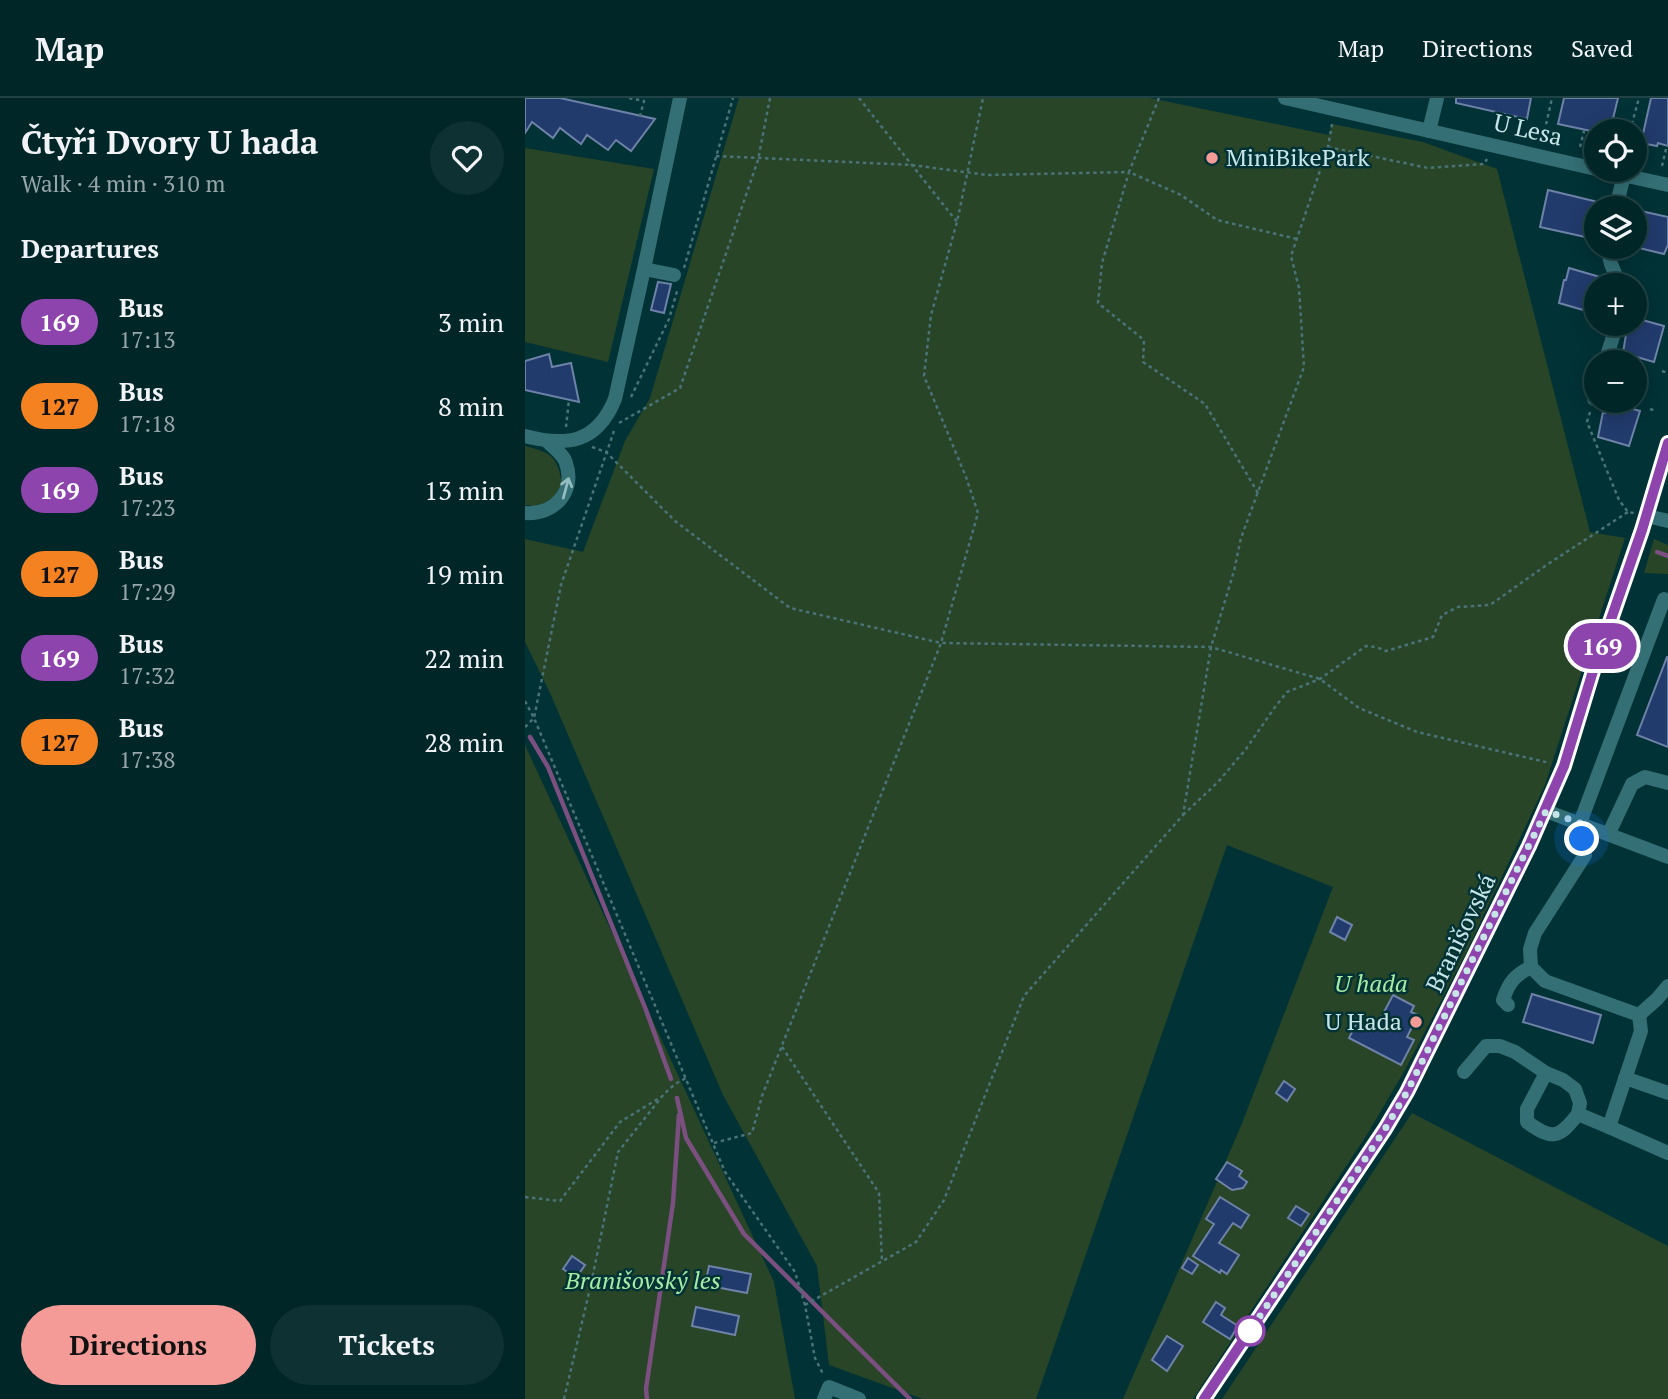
<!DOCTYPE html>
<html lang="en">
<head>
<meta charset="utf-8">
<style>
	:root { --surface:#002628; --page:#0e3234; --text:#f1f3f6; --muted:#95a5a8; --line:#224345; --accent:#f59b97 }
	body { margin:0; font-family:"PT Serif",serif; background:var(--page); color:var(--text); height:100vh; display:flex; flex-direction:column; font-size:26px; white-space:nowrap }
	* { box-sizing:border-box; margin:0 }
	p { font-size:23px; color:var(--muted) }
	.icon { flex:none; width:38px; height:38px; fill:none; stroke:currentColor; stroke-width:2; stroke-linecap:round; stroke-linejoin:round }
	.map { position:relative; flex:1; overflow:hidden }
	.sheet { display:flex; flex-direction:column; background:var(--surface); width:525px }
	.sheet>* { flex:none }
	.badge { padding:0 14px; border-radius:23px; font-size:24px; line-height:46px }
	.buttons { position:absolute; left:1059px; top:21px; display:grid; gap:14px }
	.buttons a { display:grid; place-items:center; width:63px; height:63px; border-radius:50%; background:var(--surface); box-shadow:0 4px 18px #0003,0 0 0 2px var(--line); font-size:35px }
	.you { position:absolute; width:35px; height:35px; margin:-18px; border:5px solid #fff; border-radius:50%; background:#1a73e8; box-shadow:0 0 0 10px #1a73e833 }
	.map>.badge { position:absolute; translate:-50% -50%; box-shadow:0 0 0 4px #fff }
	h2 { padding:0 21px; font-size:26px; line-height:63px }
	.round { display:grid; place-items:center; flex:none; width:74px; height:74px; border-radius:37px; background:var(--page) }
	.headline { display:flex; align-items:center; justify-content:space-between; height:119px; padding:0 21px }
	h1 { font-size:33px; font-weight:800; line-height:52px }
	.cta { display:flex; gap:14px; margin-top:auto; padding:14px 21px }
	.cta a { flex:1; height:80px; border-radius:42px; background:var(--accent); color:#111; font-size:28px; font-weight:800; line-height:80px; text-align:center }
	.cta a+a { background:var(--page); color:var(--text) }
	ul { padding:0; list-style:none }
	li { display:flex; align-items:center; gap:21px; height:84px; padding:0 21px }
	li div { flex:1 }
	li b { display:block; font-size:26px }
	li em { font-style:normal }
	li .badge { min-width:77px; font-weight:700; text-align:center }
	header { display:flex; align-items:center; gap:42px; box-sizing:border-box; height:98px; padding:0 35px; background:var(--surface); border-bottom:2px solid var(--line) }
	header strong { font-size:33px }
	nav { display:flex; gap:38px; margin-inline-start:auto; font-size:24px }
	main { display:flex; flex:1; min-height:0 }
	.map>svg:first-child { display:block }
	.green { fill:#294528 }
	.lines { fill:none; stroke-linecap:round; stroke-linejoin:round }
	.stream { stroke:#7b4f80; stroke-width:4.5 }
	.building { fill:#223b6d; stroke:#6e82a8; stroke-width:2 }
	.path { stroke:#497377; stroke-width:2.5; stroke-dasharray:3.5 3.5; stroke-linecap:butt }
	.minor { stroke:#336f75; stroke-width:14 }
	.oneway { stroke:#93bcbf }
	.line-casing { stroke:#fff; stroke-width:16 }
	.line { stroke:#8e44ad; stroke-width:10 }
	.walk { stroke:#c7e5e7; stroke-width:7; stroke-dasharray:0 12.6 }
	.poi-dot { fill:#f59b97; stroke:#003236; stroke-width:2.5 }
	.stop-dot { fill:#fff; stroke:#8e44ad; stroke-width:3.5 }
	.labels { text-anchor:middle; stroke-width:5; stroke-linejoin:round; paint-order:stroke }
	.street-label { font-size:24px; fill:#c7e5e7; stroke:#003236 }
	.poi-label { font-size:24px; fill:#c7e5e7; stroke:#003236; text-anchor:start }
	.park-label { font-size:24px; font-style:italic; fill:#a6eda2; stroke:#003236 }
</style>
</head>
<body>
<header>
<strong>Map</strong>
<nav><a>Map</a><a>Directions</a><a>Saved</a></nav>
</header>
<main>
<section class="sheet">
<div class="headline"><div><h1>Čtyři Dvory U hada</h1><p>Walk · 4 min · 310 m</p></div><a class="round"><svg class="icon" aria-label="heart" viewBox="0 0 24 24"><path d="M12 20l-8-8c-3-5 5-10 8-4 3-6 11-1 8 4z"/></svg></a></div>
<h2>Departures</h2>
<ul>
<li><span class="badge" style="background:#8e44ad;color:#fff">169</span><div><b>Bus</b><p>17:13</p></div><em>3 min</em></li>
<li><span class="badge" style="background:#f58220;color:#111">127</span><div><b>Bus</b><p>17:18</p></div><em>8 min</em></li>
<li><span class="badge" style="background:#8e44ad;color:#fff">169</span><div><b>Bus</b><p>17:23</p></div><em>13 min</em></li>
<li><span class="badge" style="background:#f58220;color:#111">127</span><div><b>Bus</b><p>17:29</p></div><em>19 min</em></li>
<li><span class="badge" style="background:#8e44ad;color:#fff">169</span><div><b>Bus</b><p>17:32</p></div><em>22 min</em></li>
<li><span class="badge" style="background:#f58220;color:#111">127</span><div><b>Bus</b><p>17:38</p></div><em>28 min</em></li>
</ul>
<div class="cta"><a>Directions</a><a>Tickets</a></div>
</section>
<div class="map">
<svg width="1143" height="1301" viewBox="0 0 1143 1301">
	<rect width="100%" height="100%" fill="#003236"/>
	<g class="green">
		<path d="M214 0H625L804 37 807 26 898 44 972 71 1065 434 1100 440 1020 687 940 857 880 972 843 1035 668 1301H598L716 1028 808 789 702 747 511 1301H398L304 1267 292 1168 198 997 25 595 0 544V441L58 454 100 343 125 300Z"/>
		<path d="M0 50 129 71 83 264 0 244Z"/>
		<path d="M0 348C27 355 32 358 37 386L28 402 10 408 0 407Z"/>
		<path d="M1129 441 1143 447V476L1119 475Z"/>
		<path d="M0 647 249 1184 270 1301H0Z"/>
		<path d="M887 1015 1143 1148V1301H697Z"/>
	</g>
	<g class="lines">
		<g class="stream">
			<path d="M1132 454 1143 458"/>
			<path d="M5 639 23 669 121 912 146 981"/>
			<path d="M152 1000 161 1040 219 1136 385 1301"/>
			<path d="M122 1301 121 1291 148 1105 154 1017"/>
		</g>
	</g>
	<g class="building">
		<path d="M0 0H35L130 21 106 53 91 42 83 52 62 37 56 46 35 30 28 40 7 24 0 35Z"/>
		<path d="M931 0H1006L1002 21 931 5Z"/>
		<path d="M1039 0H1093L1085 33H1066L1033 26Z"/>
		<path d="M1126 0H1143V48L1133 45 1132 48 1116 45Z"/>
		<path d="M1023 92 1073 104 1065 140 1015 129Z"/>
		<path d="M1116 113 1143 119V147L1139 156 1110 149V134Z"/>
		<path d="M1044 170 1075 179 1065 214 1034 205 1039 182H1041Z"/>
		<path d="M133 184 146 186 139 215 126 212Z"/>
		<path d="M1110 220 1139 228 1129 264 1098 255 1102 230 1104 231 1106 226H1110Z"/>
		<path d="M24 256 27 269 46 265 54 304 0 292V263Z"/>
		<path d="M1083 304 1115 313 1104 348 1073 339 1078 314 1080 315Z"/>
		<path d="M1142 559H1143V649L1112 637Z"/>
		<path d="M812 819 827 827 820 842 805 834Z"/>
		<path d="M1007 896 1076 917 1068 945 998 924Z"/>
		<path d="M868 897 889 908 886 914 893 917 882 939 889 942 876 967 824 940 832 924 849 933Z"/>
		<path d="M759 983 770 991 762 1003 751 995Z"/>
		<path d="M702 1064 717 1073 714 1078 722 1084 718 1090 707 1092 691 1081Z"/>
		<path d="M695 1099 724 1117 716 1130 708 1125 694 1145 714 1157 702 1176 696 1172 695 1175 668 1158 689 1126 681 1121Z"/>
		<path d="M771 1108 784 1116 776 1128 763 1120Z"/>
		<path d="M47 1158 60 1167 51 1180 38 1171Z"/>
		<path d="M663 1160 673 1167 667 1176 657 1170Z"/>
		<path d="M184 1168 226 1176 222 1195 180 1187Z"/>
		<path d="M691 1204 700 1210 696 1217 713 1228 705 1241 678 1224Z"/>
		<path d="M171 1209 214 1218 210 1237 167 1228Z"/>
		<path d="M642 1238 658 1248 642 1273 627 1262Z"/>
	</g>
	<g class="lines">
		<g class="path">
			<path d="M104 0 119 3 115 18"/>
			<path d="M334 0 432 124"/>
			<path d="M634 0 604 74 656 97 692 122 772 141"/>
			<path d="M1105 33 1114 0"/>
			<path d="M1018 40 1027 0"/>
			<path d="M803 49 903 70 959 66 962 61"/>
			<path d="M1055 49 1060 29"/>
			<path d="M191 58 387 67 462 77 604 74 577 165 573 205 619 242 618 264 680 306 733 395"/>
			<path d="M1137 68 1142 47"/>
			<path d="M159 170 208 0"/>
			<path d="M1137 273 1143 275"/>
			<path d="M106 299 144 221 153 190"/>
			<path d="M1125 311 1131 313"/>
			<path d="M1065 314 1062 324 1094 402 1103 414 1109 415"/>
			<path d="M94 325 155 290 233 62 245 0"/>
			<path d="M41 329 44 302"/>
			<path d="M67 349 81 354 150 423 265 510 416 545 686 549 795 581 834 610 892 634 1025 665"/>
			<path d="M0 603 9 620 200 1074 270 1174 280 1207 290 1260 298 1276"/>
			<path d="M0 629 9 620 36 487 89 333"/>
			<path d="M658 717 693 684 721 651 750 609 762 594 795 581 841 548 851 549 861 553 908 539 917 517 933 509 965 507 1023 466 1103 414"/>
			<path d="M257 949 354 1095 357 1164"/>
			<path d="M189 1045 227 1035 237 998 416 545 453 415 441 379 399 278 406 217 432 124 458 0"/>
			<path d="M0 1099 35 1103 95 1024 136 999"/>
			<path d="M280 1207 391 1144 419 1102 499 898 658 717 686 549 709 473 716 440 779 269 774 190 766 158 803 49 807 26"/>
			<path d="M39 1301 66 1186 93 1054 139 996 150 986 161 980"/>
		</g>
		<g class="minor">
			<path d="M760 0 1071 71"/>
			<path d="M904 33 912 0"/>
			<path d="M1075 72 1143 87"/>
			<path d="M1091 110 1099 77"/>
			<path d="M1082 149 1086 166 1095 187"/>
			<path d="M149 177 119 171 155 0"/>
			<path d="M1080 264 1092 226"/>
			<path d="M1069 301 1071 295"/>
			<path d="M0 338C42 349 72 345 90 301L119 171"/>
			<path d="M0 415C29 417 51 394 41 365 39 357 29 350 23 344"/>
			<path d="M1122 418 1143 423"/>
			<path d="M1139 501 1055 725 1060 757 1010 835 1005 851 1006 869 1020 883 1114 917 1132 901 1143 888"/>
			<path d="M1021 713 1143 759"/>
			<path d="M1084 735 1107 686 1120 679 1143 685"/>
			<path d="M983 907 978 902C984 884 990 877 1006 869"/>
			<path d="M1114 917 1116 933 1084 1029 1143 1055"/>
			<path d="M939 974 961 948H975L990 954 1021 975 1038 982 1050 991 1055 1005 1053 1016"/>
			<path d="M1021 975 1002 1011V1024C1028 1043 1034 1040 1053 1016L1084 1029"/>
			<path d="M1100 980 1143 995"/>
			<path d="M299 1301 304 1289 334 1301"/>
			<path d="M679 1301 860 1031 882 994 1004 748 1039 668 1068 573 1117 432 1143 345"/>
		</g>
	</g>
	<defs><path id="oneway-shaft" d="M-6 0H5M1.5-3L5.5 0L1.5 3" fill="none" stroke-width="1.6" stroke-linecap="round" stroke-linejoin="round" transform="scale(1.75)"/></defs>
	<use class="oneway" href="#oneway-shaft" transform="translate(41 390) rotate(-75)"/>
	<g class="lines">
		<defs>
			<path id="line" d="M679 1301 860 1031 882 994 1004 748 1039 668 1068 573 1117 432 1143 345"/>
		</defs>
		<use href="#line" class="line-casing"/>
		<use href="#line" class="line"/>
		<path class="walk" d="M725 1233 723 1236 860 1031 882 994 1021 713 1055 725 1057 741"/>
	</g>
	<g class="poi-dot">
		<circle cx="687" cy="60" r="7"/>
		<circle cx="891" cy="924" r="7"/>
	</g>
	<circle class="stop-dot" cx="725" cy="1233" r="14"/>
	<g class="labels">
		<g class="street-label">
			<text transform="translate(1003 32) rotate(13)" y="8">U Lesa</text>
			<text transform="translate(936 835) rotate(-64)" y="8">Branišovská</text>
		</g>
		<g class="poi-label">
			<text x="701" y="68">MiniBikePark</text>
			<text x="877" y="932" text-anchor="end">U Hada</text>
		</g>
		<g class="park-label">
			<text x="846" y="894">U hada</text>
			<text x="118" y="1191">Branišovský les</text>
		</g>
	</g>
</svg>
<div class="buttons">
<a><svg class="icon" aria-label="locate" viewBox="0 0 24 24"><circle cx="12" cy="12" r="6"/><path d="M12 2v4M12 18v4M2 12h4M18 12h4"/></svg></a>
<a><svg class="icon" aria-label="layers" viewBox="0 0 24 24"><path d="M12 4l9 5-9 5-9-5zM3 14l9 5 9-5"/></svg></a>
<a>+</a>
<a>−</a>
</div>
<div class="you" style="left:1057px;top:741px"></div>
<b class="badge" style="left:1077px;top:548px;background:#8e44ad;color:#fff">169</b>
</div>
</main>
</body>
</html>
